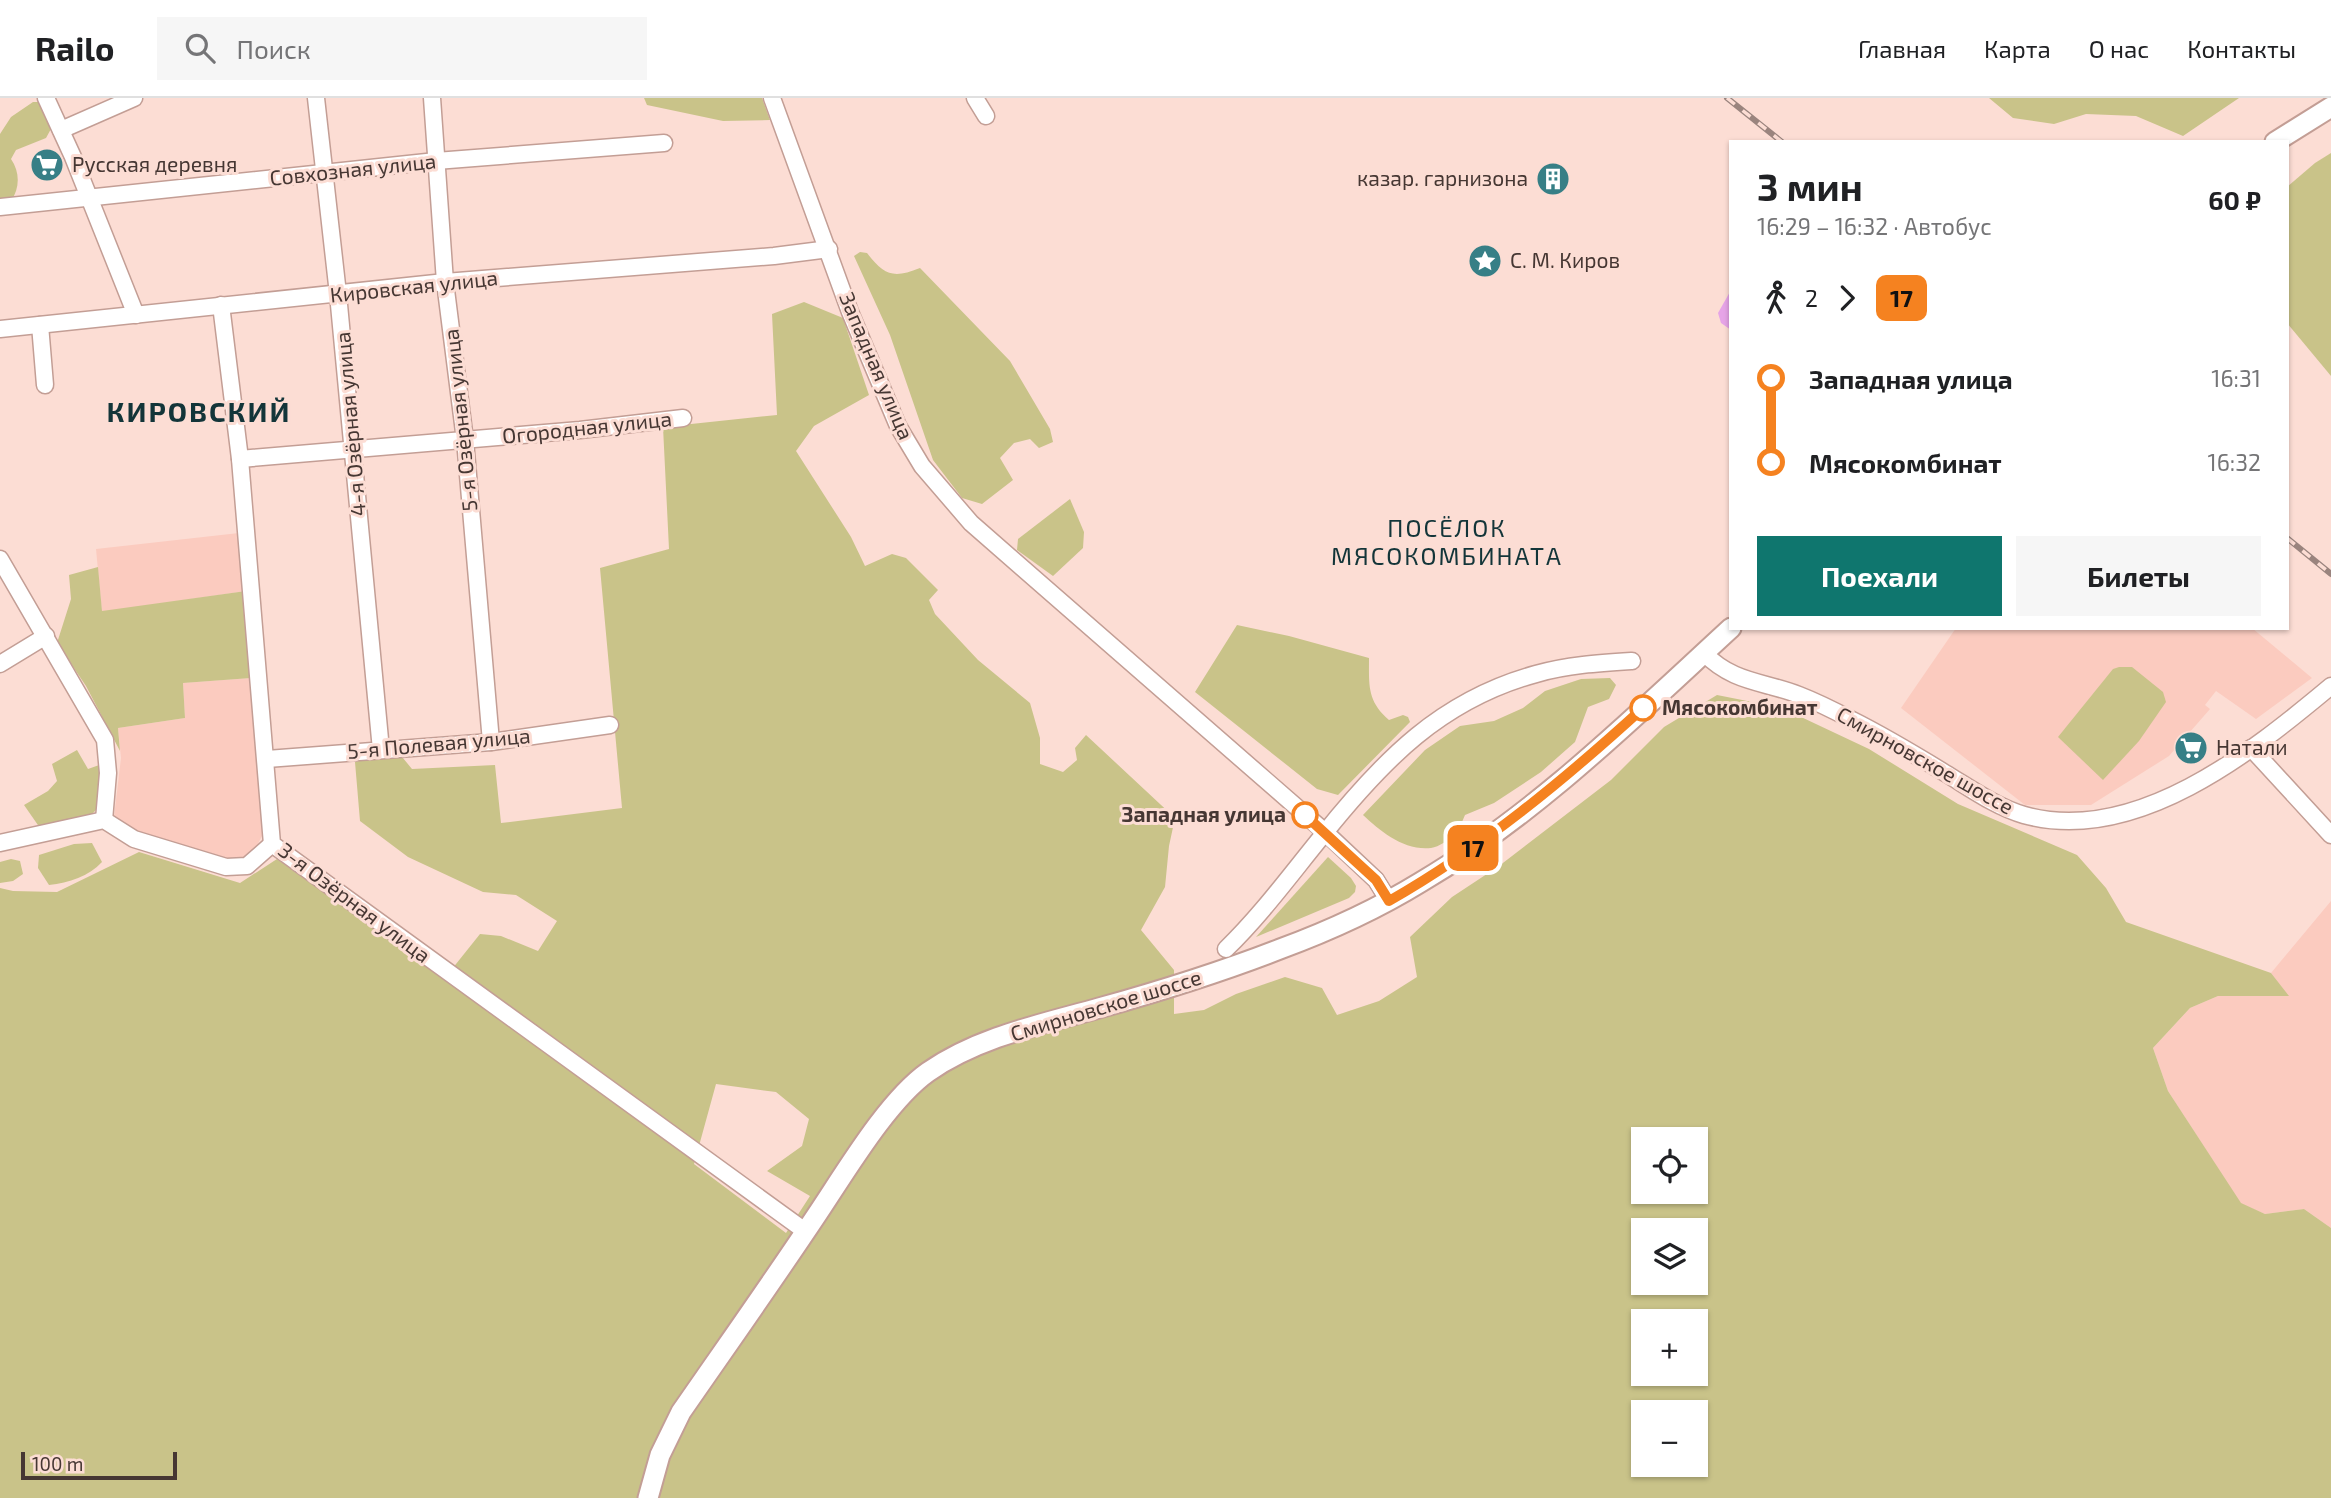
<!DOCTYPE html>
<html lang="ru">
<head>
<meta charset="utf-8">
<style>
	:root { --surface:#fff; --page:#f6f6f6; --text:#202124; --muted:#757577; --line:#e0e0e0; --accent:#0f766e }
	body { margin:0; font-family:"Exo 2",sans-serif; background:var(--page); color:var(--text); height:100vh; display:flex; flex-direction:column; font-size:26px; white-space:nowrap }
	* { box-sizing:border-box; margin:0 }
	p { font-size:23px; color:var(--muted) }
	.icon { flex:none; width:38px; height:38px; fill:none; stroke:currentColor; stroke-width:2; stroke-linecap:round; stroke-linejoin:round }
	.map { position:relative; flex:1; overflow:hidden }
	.drawer { position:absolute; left:1729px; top:42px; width:560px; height:490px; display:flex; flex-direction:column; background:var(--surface); border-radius:0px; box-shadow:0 2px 5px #0004 }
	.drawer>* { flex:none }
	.badge { padding:0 14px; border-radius:10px; font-size:24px; line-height:46px }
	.controls { position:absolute; left:1631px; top:1029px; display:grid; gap:14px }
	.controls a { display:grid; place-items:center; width:77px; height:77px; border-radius:0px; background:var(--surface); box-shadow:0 2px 5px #0004; font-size:35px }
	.scale { position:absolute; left:21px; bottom:18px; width:156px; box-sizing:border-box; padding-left:7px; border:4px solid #463733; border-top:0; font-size:19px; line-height:24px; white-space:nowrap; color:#463733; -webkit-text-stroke:5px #fcddd4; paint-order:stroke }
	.map>.badge { position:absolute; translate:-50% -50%; box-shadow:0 0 0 4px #fff }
	.legs { display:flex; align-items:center; gap:10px; height:77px; padding:0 28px; font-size:23px }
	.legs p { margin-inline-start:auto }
	.overview { display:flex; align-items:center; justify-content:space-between; height:119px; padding:0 28px }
	h1 { font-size:38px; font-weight:700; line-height:52px }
	.primary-button { display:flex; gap:14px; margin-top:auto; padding:14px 28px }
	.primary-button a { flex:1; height:80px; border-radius:0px; background:var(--accent); color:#fff; font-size:28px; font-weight:700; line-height:80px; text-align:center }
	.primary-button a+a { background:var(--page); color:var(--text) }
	ul { padding:0 28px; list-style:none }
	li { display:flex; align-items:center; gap:24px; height:84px; font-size:26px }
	li i { display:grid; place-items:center; width:10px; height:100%; margin:0 9px; background:currentColor }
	li i::after { content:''; width:18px; height:18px; margin:-9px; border:5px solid; border-radius:50%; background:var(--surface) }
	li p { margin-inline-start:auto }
	li:first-child i { background:linear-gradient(#0000 50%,currentColor 0) }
	li:last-child i { background:linear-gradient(currentColor 50%,#0000 0) }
	header { display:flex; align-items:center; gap:42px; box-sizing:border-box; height:98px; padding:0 35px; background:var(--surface); border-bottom:2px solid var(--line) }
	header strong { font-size:33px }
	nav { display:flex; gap:38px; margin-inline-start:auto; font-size:24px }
	.search { width:490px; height:63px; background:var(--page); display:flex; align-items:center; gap:18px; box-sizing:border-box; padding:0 24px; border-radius:0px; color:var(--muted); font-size:26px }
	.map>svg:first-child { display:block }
	.built { fill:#fbcbbf }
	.green { fill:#c9c389; fill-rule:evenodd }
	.water { fill:#e6a4e7 }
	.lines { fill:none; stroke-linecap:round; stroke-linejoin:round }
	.minor-casing { stroke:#c39e95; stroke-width:19 }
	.major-casing { stroke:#c39e95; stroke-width:23 }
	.minor { stroke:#fff; stroke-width:16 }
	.major { stroke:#fff; stroke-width:19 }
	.rail-casing { stroke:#9a847e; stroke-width:6 }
	.rail { stroke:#fcddd4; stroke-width:3.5; stroke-dasharray:10; stroke-linecap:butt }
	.line-1-casing { stroke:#fff; stroke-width:16 }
	.line-1 { stroke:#f58220; stroke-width:10 }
	.stop-1-dot { fill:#fff; stroke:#f58220; stroke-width:3.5 }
	.labels { text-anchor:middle; stroke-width:6; stroke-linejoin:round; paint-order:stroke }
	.poi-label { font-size:21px; fill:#463733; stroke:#fcddd4; text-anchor:start }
	.street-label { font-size:21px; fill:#463733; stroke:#fcddd4 }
	.stop-label { font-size:21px; font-weight:bold; fill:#463733; stroke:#fcddd4; text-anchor:start }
	.quarter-label { font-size:24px; letter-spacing:2px; fill:#133539; stroke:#fcddd4 }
	.district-label { font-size:28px; font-weight:bold; letter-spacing:2px; fill:#133539; stroke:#fcddd4 }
</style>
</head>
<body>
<header>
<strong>Railo</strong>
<div class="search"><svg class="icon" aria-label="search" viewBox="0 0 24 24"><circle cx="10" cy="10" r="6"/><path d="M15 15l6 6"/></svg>Поиск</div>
<nav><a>Главная</a><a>Карта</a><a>О нас</a><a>Контакты</a></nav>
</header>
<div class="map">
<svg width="2331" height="1400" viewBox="0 0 2331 1400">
	<rect width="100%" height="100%" fill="#fcddd4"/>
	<g class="built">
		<path d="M239 435 246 493 102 514 96 451Z"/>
		<path d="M1956 530H2252L2312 580 2256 621 2216 593 2205 607 2210 611 2169 658 2091 707H2025L1901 610Z"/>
		<path d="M251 580 263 736 252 757 228 762 136 735 114 719 121 660 118 630 185 620 183 585Z"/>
		<path d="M2331 803V1130L2304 1111 2265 1116 2241 1106 2168 993 2153 950 2190 910 2218 898H2288L2271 875Z"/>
	</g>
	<g class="green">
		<path d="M644 0H762L770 22 723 23 647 7Z"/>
		<path d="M1989 0H2239L2183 38 2136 18 2086 16 2054 26 2013 20Z"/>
		<path d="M33 4H40L52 29 46 40 16 52 11 61C20 74 20 90 11 103L0 104V36L11 19Z"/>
		<path d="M2331 55V278L2287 225V89L2315 65Z"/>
		<path d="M860 154 867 155C884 177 893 181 920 170L1010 263 1050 331 1053 344 1039 350 1030 341 1014 345 1000 360 1013 382 982 406 962 400 933 362 890 237 854 158Z"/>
		<path d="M804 204 843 220 869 297 814 328 796 353 851 439 865 468 892 456 906 460 938 492 929 502 935 516 978 562 1030 605 1040 640V666L1063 674 1077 662 1075 650 1086 637 1175 720 1169 748 1165 789 1141 832 1174 872V916L1204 912 1236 896 1285 879 1322 890 1337 917 1379 903 1417 879 1410 839 1452 799 1499 768 1611 682 1664 629 1717 597 1782 610 1869 651 1958 706 2077 757 2106 790 2126 824 2271 875 2289 898H2218L2190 910 2153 950 2168 993 2241 1105 2265 1116 2304 1111 2331 1130V1400H0V790L13 793 57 794 139 754 240 785 277 761 444 881 480 836 501 838 538 853 557 823 516 797 483 794 408 759 360 723 355 664 398 654 412 671 495 667 501 725 622 710 600 470 669 451 663 329 777 317 772 216ZM716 986 776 994 809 1021 802 1048 767 1073 810 1098 786 1135 694 1066ZM1643 1041H1696V1094H1643ZM1643 1132H1696V1185H1643ZM1643 1223H1696V1276H1643ZM1643 1314H1696V1367H1643Z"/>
		<path d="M1070 401 1084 434 1083 450 1053 478 1017 452 1018 441Z"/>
		<path d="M98 469 102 513 246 493 251 580 183 585 185 620 118 630 120 653 86 588 57 545 71 501 69 477Z"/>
		<path d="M1237 527 1289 538 1369 560C1369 587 1367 603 1389 622L1403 617 1408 619 1410 624 1338 697 1317 691 1195 594Z"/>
		<path d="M2119 569H2132L2163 594 2166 604 2139 643 2103 682 2058 639 2113 571Z"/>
		<path d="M1610 580 1616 587 1609 601 1588 609 1575 644 1541 674 1494 705 1465 717 1456 738C1449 741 1439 749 1431 750 1404 753 1380 733 1363 717L1425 652 1460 628 1494 623 1523 610 1545 593 1581 581Z"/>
		<path d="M77 652 88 671 102 666 98 710 90 718 40 730 24 707 48 693 57 683 52 666Z"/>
		<path d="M92 745 102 764C89 778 69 785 49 787L38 770 39 757 74 746Z"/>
		<path d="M1328 759 1351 780 1356 788 1355 794 1349 800 1256 839Z"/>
		<path d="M11 761 20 763 23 776 13 783 0 785V764Z"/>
	</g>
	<path class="water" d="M1731 192V232L1721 225 1718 215Z"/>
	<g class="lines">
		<defs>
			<g id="minor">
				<path d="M46 0 73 59 136 217"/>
				<path d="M316 0 338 196 381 652"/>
				<path d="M432 0 445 184 465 342 491 644"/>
				<path d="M772 0 850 214 898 328 922 368 971 425 1325 734 1376 782 1389 803"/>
				<path d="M975 0 986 18"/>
				<path d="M61 32 134 0"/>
				<path d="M0 109 436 63 664 45"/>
				<path d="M221 207 240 361 272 746 805 1133"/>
				<path d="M40 227 45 287"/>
				<path d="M0 231 445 184 774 158 829 151"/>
				<path d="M240 361 580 332 683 320"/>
				<path d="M0 461 105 642 108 675 104 722"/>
				<path d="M1704 555C1733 585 1763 583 1799 597 1817 604 1835 613 1852 622 1884 638 1914 656 1945 675 1970 690 1996 709 2024 717 2135 748 2252 654 2331 588"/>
				<path d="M0 566 46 538"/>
				<path d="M2251 650 2331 737"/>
				<path d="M267 661 491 644 610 627"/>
				<path d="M0 745 104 722 134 741 226 769 247 768 272 746"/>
				<path d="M1226 851C1262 816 1291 776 1323 737 1383 662 1441 602 1536 576 1567 567 1600 565 1632 563"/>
			</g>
			<g id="major">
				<path d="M2275 44 2331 9"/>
				<path d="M648 1400 660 1357 681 1314C726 1249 772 1184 816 1118 845 1075 887 1003 928 974 978 939 1042 926 1099 910 1160 893 1221 874 1280 851 1329 833 1377 811 1421 784 1536 716 1633 620 1731 530"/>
			</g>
		</defs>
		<use href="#minor" class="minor-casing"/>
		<use href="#major" class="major-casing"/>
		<use href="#minor" class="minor"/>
		<use href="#major" class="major"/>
		<defs>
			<g id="rail">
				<path d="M1727 0 1782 44"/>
				<path d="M2287 440 2331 476"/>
			</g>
		</defs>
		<use href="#rail" class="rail-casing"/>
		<use href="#rail" class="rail"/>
	</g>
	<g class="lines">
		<defs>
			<path id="line-1" d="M1305 717 1376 782 1389 803C1482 750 1564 682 1643 610"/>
		</defs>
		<use href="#line-1" class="line-1-casing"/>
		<use href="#line-1" class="line-1"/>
	</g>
	<defs>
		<symbol id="supermarket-disc" viewBox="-11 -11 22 22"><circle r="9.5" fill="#377f86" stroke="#fcddd4"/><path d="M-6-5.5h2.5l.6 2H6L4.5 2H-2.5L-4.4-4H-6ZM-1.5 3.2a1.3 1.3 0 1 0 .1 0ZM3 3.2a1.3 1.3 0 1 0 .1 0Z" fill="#fff"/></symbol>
		<symbol id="building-disc" viewBox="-11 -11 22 22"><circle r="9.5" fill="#377f86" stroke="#fcddd4"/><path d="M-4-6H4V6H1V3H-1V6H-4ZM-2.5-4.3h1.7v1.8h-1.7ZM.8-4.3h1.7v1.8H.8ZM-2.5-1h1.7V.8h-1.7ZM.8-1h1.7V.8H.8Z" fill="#fff"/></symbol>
		<symbol id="sight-disc" viewBox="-11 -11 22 22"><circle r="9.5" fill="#377f86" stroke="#fcddd4"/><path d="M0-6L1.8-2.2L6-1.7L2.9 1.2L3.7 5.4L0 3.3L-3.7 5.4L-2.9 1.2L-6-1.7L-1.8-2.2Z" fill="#fff"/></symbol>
	</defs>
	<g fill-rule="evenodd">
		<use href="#supermarket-disc" x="28" y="48" width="38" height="38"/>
		<use href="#building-disc" x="1534" y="62" width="38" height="38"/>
		<use href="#sight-disc" x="1466" y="144" width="38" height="38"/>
		<use href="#supermarket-disc" x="2172" y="631" width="38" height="38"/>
	</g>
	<g class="stop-1-dot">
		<circle cx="1643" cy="610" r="12"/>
		<circle cx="1305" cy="717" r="12"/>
	</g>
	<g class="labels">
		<g class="poi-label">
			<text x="72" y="74">Русская деревня</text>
			<text x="1528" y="88" text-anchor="end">казар. гарнизона</text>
			<text x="1510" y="170">С. М. Киров</text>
			<text x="2216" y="657">Натали</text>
		</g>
		<g class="street-label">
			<text transform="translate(353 72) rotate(-6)" y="7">Совхозная улица</text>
			<text transform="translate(414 189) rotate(-6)" y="7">Кировская улица</text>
			<text transform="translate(876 268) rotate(67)" y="7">Западная улица</text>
			<text transform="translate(461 322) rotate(-96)" y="7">5-я Озёрная улица</text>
			<text transform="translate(351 326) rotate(-95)" y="7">4-я Озёрная улица</text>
			<text transform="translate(587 330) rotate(-6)" y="7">Огородная улица</text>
			<text transform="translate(439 646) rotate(-5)" y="7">5-я Полевая улица</text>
			<text transform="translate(1925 663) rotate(29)" y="7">Смирновское шоссе</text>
			<text transform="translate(354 805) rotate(37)" y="7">3-я Озёрная улица</text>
			<text transform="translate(1106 908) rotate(-17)" y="7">Смирновское шоссе</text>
		</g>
		<g class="stop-label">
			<text x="1662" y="617">Мясокомбинат</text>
			<text x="1286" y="724" text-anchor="end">Западная улица</text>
		</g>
		<g class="quarter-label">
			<text x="1447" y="439">ПОСЁЛОК<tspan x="1447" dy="28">МЯСОКОМБИНАТА</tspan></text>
		</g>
		<g class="district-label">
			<text x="199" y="324">КИРОВСКИЙ</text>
		</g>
	</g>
</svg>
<div class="controls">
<a><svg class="icon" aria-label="locate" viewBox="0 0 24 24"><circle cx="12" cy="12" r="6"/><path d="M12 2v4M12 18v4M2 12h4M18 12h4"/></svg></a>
<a><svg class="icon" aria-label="layers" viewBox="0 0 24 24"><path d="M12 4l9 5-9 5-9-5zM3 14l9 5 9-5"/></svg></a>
<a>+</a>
<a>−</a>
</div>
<div class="scale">100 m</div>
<b class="badge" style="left:1473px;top:750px;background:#f58220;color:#111">17</b>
<section class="drawer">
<div class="overview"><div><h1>3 мин</h1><p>16:29 – 16:32 · Автобус</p></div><b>60 ₽</b></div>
<div class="legs"><svg class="icon" aria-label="walk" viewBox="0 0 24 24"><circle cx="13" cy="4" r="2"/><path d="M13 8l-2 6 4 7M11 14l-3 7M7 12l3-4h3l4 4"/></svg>2<svg class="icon" aria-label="forward" viewBox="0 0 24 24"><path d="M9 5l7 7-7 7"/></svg><b class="badge" style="background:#f58220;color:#111">17</b></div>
<ul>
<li><i style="color:#f58220"></i><b>Западная улица</b><p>16:31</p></li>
<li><i style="color:#f58220"></i><b>Мясокомбинат</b><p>16:32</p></li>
</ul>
<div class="primary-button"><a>Поехали</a><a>Билеты</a></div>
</section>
</div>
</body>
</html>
